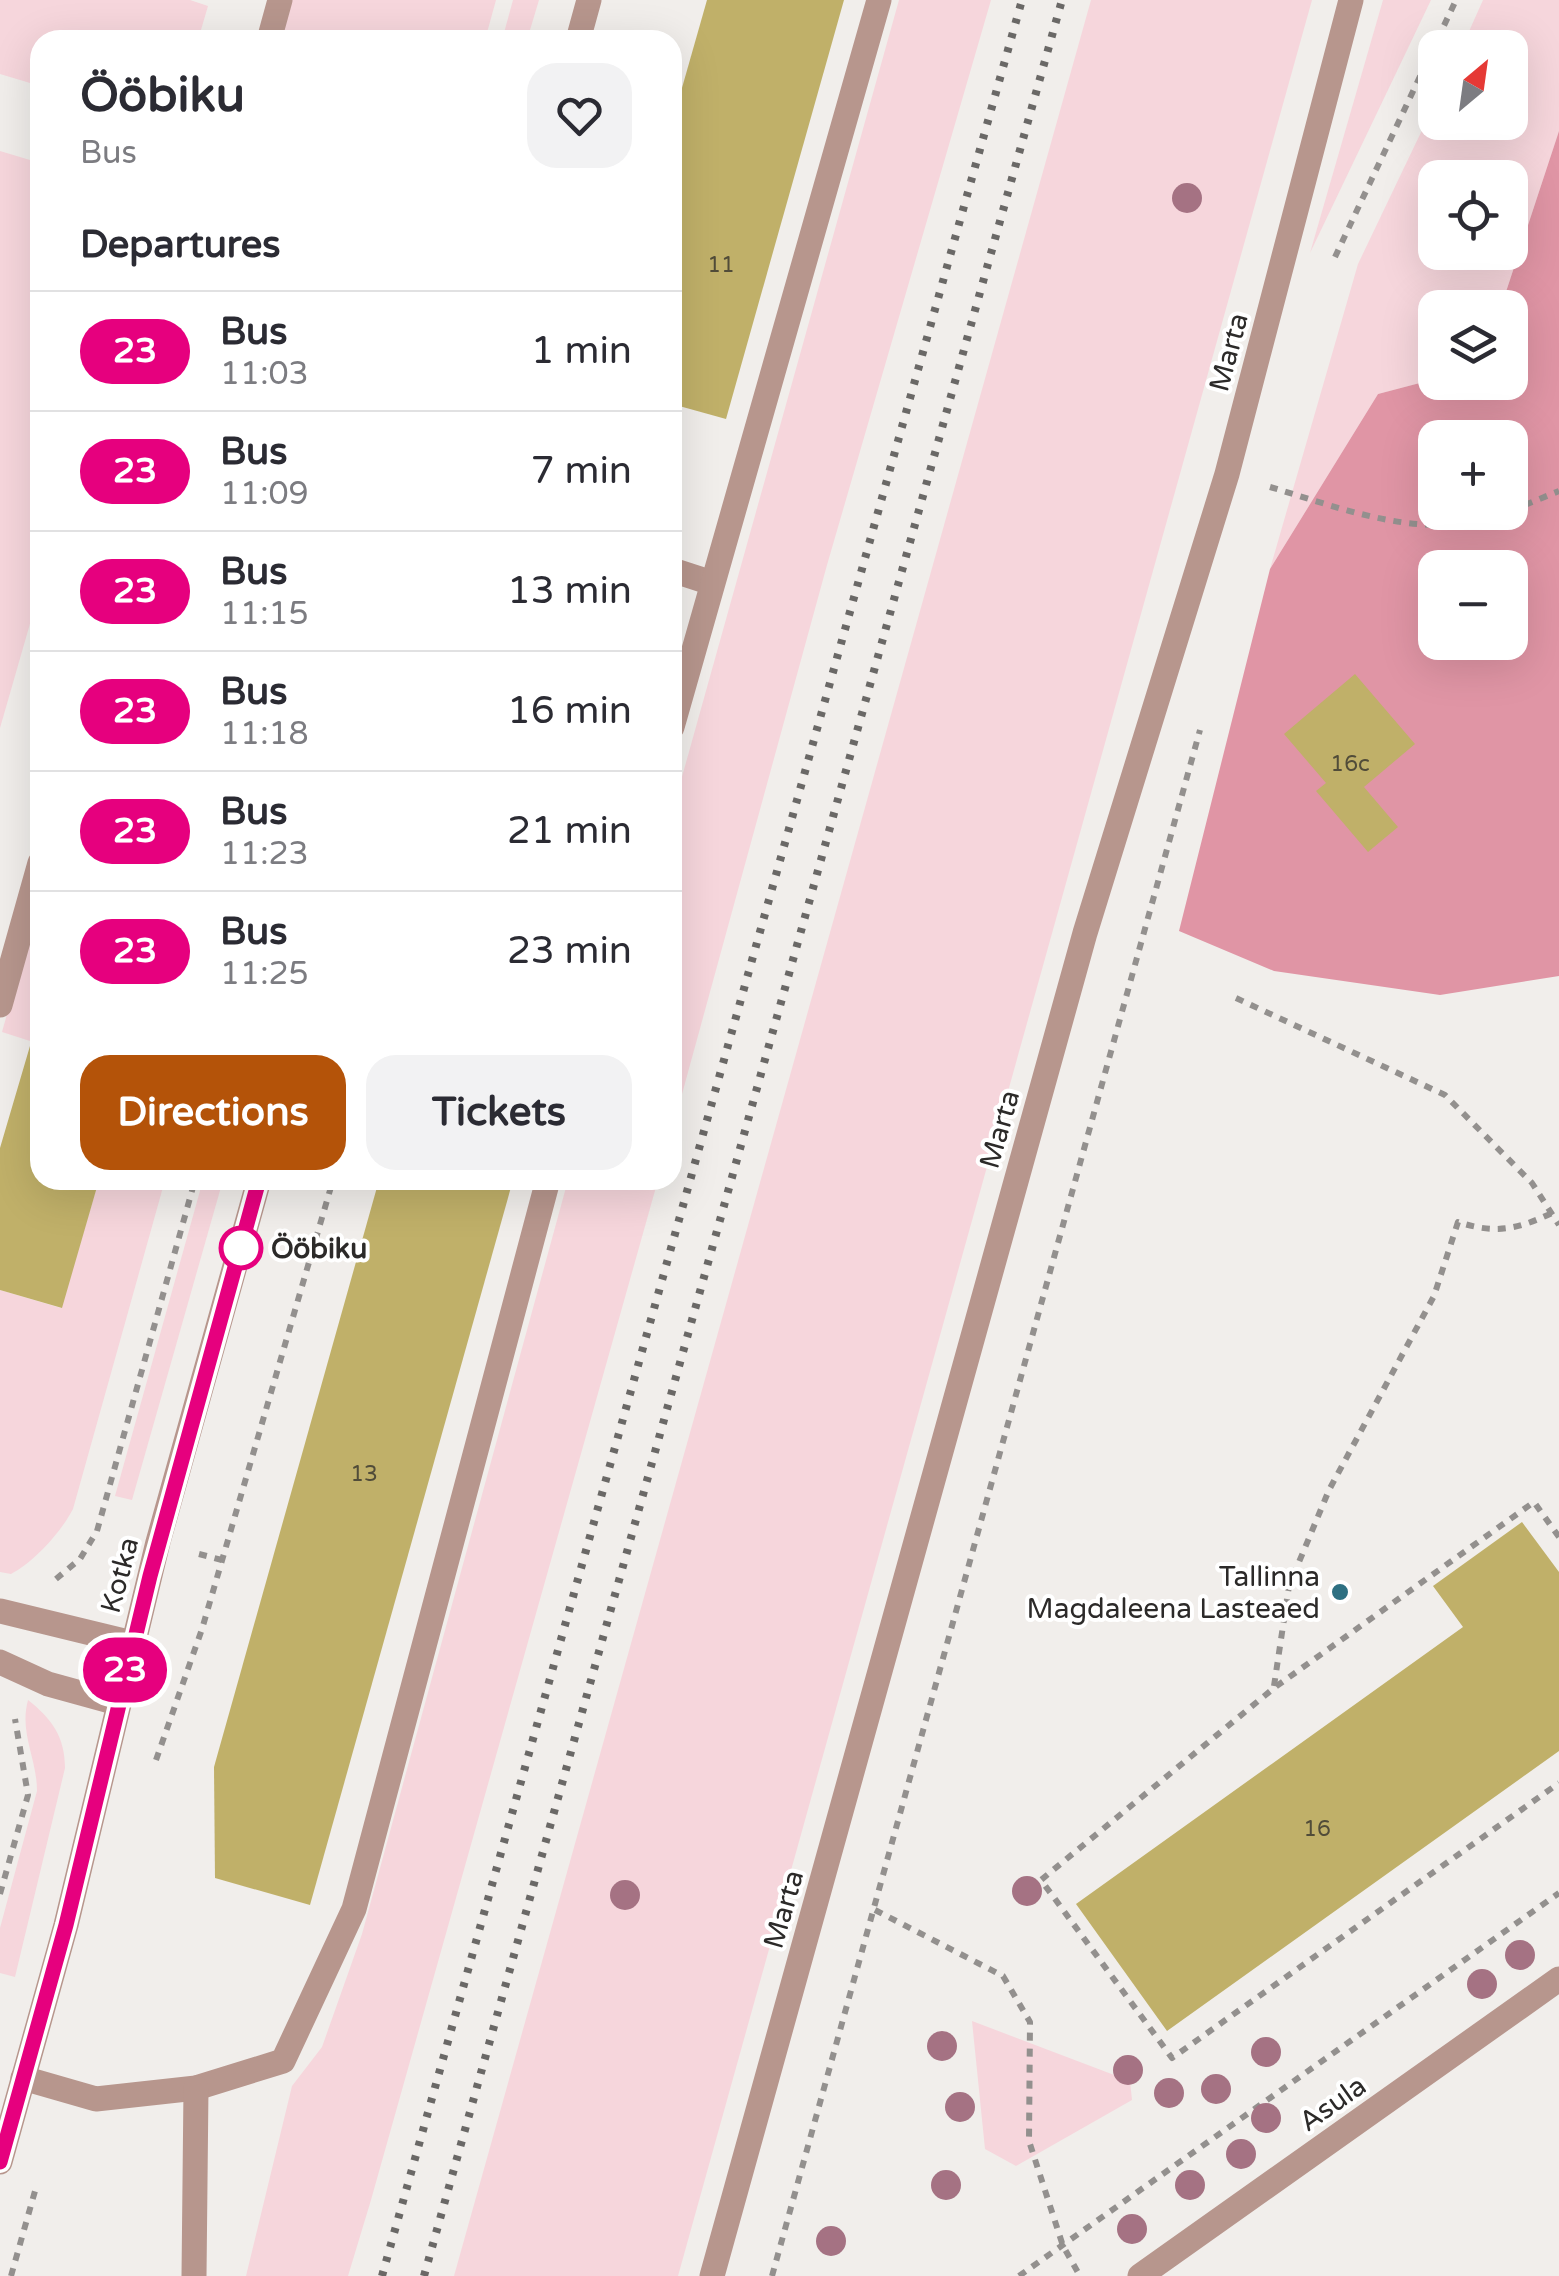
<!DOCTYPE html>
<html lang="en">
<head>
<meta charset="utf-8">
<style>
	:root { --surface:#fff; --page:#f2f2f3; --text:#2b2b33; --muted:#7c7c81; --line:#e1e1e2; --accent:#b45309 }
	body { margin:0; font-family:"Varela Round",sans-serif; background:var(--page); color:var(--text); height:100vh; display:flex; flex-direction:column; font-size:38px; white-space:nowrap }
	* { box-sizing:border-box; margin:0 }
	p { font-size:32px; color:var(--muted) }
	.icon { flex:none; width:55px; height:55px; fill:none; stroke:currentColor; stroke-width:2; stroke-linecap:round; stroke-linejoin:round }
	.map { position:relative; flex:1; overflow:hidden }
	.sheet { position:absolute; left:30px; top:30px; width:652px; height:1160px; display:flex; flex-direction:column; background:var(--surface); border-radius:30px; box-shadow:0 10px 40px #0002 }
	.sheet>* { flex:none }
	.badge { padding:0 20px; border-radius:32px; font-size:35px; line-height:65px }
	.needle { width:65px; rotate:29deg }
	.controls { position:absolute; left:1418px; top:30px; display:grid; gap:20px }
	.controls a { display:grid; place-items:center; width:110px; height:110px; border-radius:20px; background:var(--surface); box-shadow:0 10px 40px #0002; font-size:50px }
	.map>.badge { position:absolute; translate:-50% -50%; box-shadow:0 0 0 5px #fff }
	h2 { padding:0 50px; font-size:38px; line-height:90px }
	.round { display:grid; place-items:center; flex:none; width:105px; height:105px; border-radius:30px; background:var(--page) }
	.summary { display:flex; align-items:center; justify-content:space-between; height:170px; padding:0 50px }
	h1 { font-size:48px; font-weight:700; line-height:75px }
	.action { display:flex; gap:20px; margin-top:auto; padding:20px 50px }
	.action a { flex:1; height:115px; border-radius:30px; background:var(--accent); color:#fff; font-size:40px; font-weight:700; line-height:115px; text-align:center }
	.action a+a { background:var(--page); color:var(--text) }
	ul { padding:0; list-style:none }
	li { display:flex; align-items:center; gap:30px; height:120px; padding:0 50px; border-top:2px solid var(--line) }
	li div { flex:1 }
	li b { display:block; font-size:38px }
	li em { font-style:normal }
	li .badge { min-width:110px; font-weight:700; text-align:center }
	.map>svg:first-child { display:block }
	.green { fill:#f6d6dc; fill-rule:evenodd }
	.forest { fill:#e095a5; fill-rule:evenodd }
	.building { fill:#c0b069 }
	.lines { fill:none; stroke-linecap:round; stroke-linejoin:round }
	.path { stroke:#93908e; stroke-width:6; stroke-dasharray:8 8; stroke-linecap:butt }
	.service { stroke:#b7968d; stroke-width:25 }
	.minor { stroke:#b7968d; stroke-width:25 }
	.tertiary { stroke:#b7968d; stroke-width:25 }
	.rail { stroke:#6a6866; stroke-width:8; stroke-dasharray:5 10; stroke-linecap:butt }
	.tree { fill:#a57283 }
	.line-casing { stroke:#fff; stroke-width:22 }
	.line { stroke:#e6007e; stroke-width:15 }
	.stop-dot { fill:#fff; stroke:#e6007e; stroke-width:5 }
	.poi-dot { fill:#2e7082; stroke:#fff; stroke-width:4 }
	.labels { text-anchor:middle; stroke-width:8; stroke-linejoin:round; paint-order:stroke }
	.number-label { font-size:22px; fill:#514c39 }
	.street-label { font-size:28px; fill:#2c2a29; stroke:#fff }
	.stop-label { font-size:28px; font-weight:bold; fill:#2c2a29; stroke:#fff; text-anchor:start }
	.poi-label { font-size:28px; fill:#2c2a29; stroke:#fff; text-anchor:end }
</style>
</head>
<body>
<div class="map">
<svg width="1559" height="2276" viewBox="0 0 1559 2276">
	<rect width="100%" height="100%" fill="#f1eeeb"/>
	<g class="green">
		<path d="M0 0H190L208 6 198 40H40V86L0 74Z"/>
		<path d="M292 0H496L485 40H280Z"/>
		<path d="M513 0H539L527 40H502Z"/>
		<path d="M899 0H991L827 565 673 1127V809Z"/>
		<path d="M1091 0H1312L678 2276H454Z"/>
		<path d="M1383 0H1431L1310 253Z"/>
		<path d="M1483 0H1559V131L1501 307 1435 308V379L1378 394 1270 569 1358 264 1435 103V122H1510V48L1462 47ZM1435 178H1510V252H1435Z"/>
		<path d="M0 151 40 163V589L0 728Z"/>
		<path d="M40 896V1008L30 1041 2 1032Z"/>
		<path d="M99 1180H165L73 1509C61 1532 34 1562 11 1574L0 1572V1290L61 1308Z"/>
		<path d="M203 1180H223L132 1500 115 1496Z"/>
		<path d="M568 1180H658L371 2200 348 2276H246L292 2086 322 2047 362 1934Z"/>
		<path d="M28 1700C52 1719 65 1737 65 1768L15 1977 0 1973V1928L37 1791C37 1758 19 1733 28 1700Z"/>
		<path d="M972 2021 1130 2081 1132 2100 1016 2166 985 2149Z"/>
	</g>
	<path class="forest" d="M1559 131V976L1440 995 1274 971 1179 931 1270 569 1378 394 1435 379V382H1510V308L1501 307ZM1435 438H1510V512H1435ZM1435 568H1510V642H1435Z"/>
	<g class="building">
		<path d="M707 0H844L726 419 672 404V123Z"/>
		<path d="M1355 674 1415 744 1364 787 1398 827 1368 852 1316 791 1326 783 1284 734Z"/>
		<path d="M40 1012V1180H99L62 1308 0 1290V1148Z"/>
		<path d="M379 1180H513L310 1905 215 1878 214 1767Z"/>
		<path d="M1522 1522 1559 1572V1751L1167 2031 1076 1904 1463 1627 1433 1586Z"/>
	</g>
	<g class="lines">
		<g class="path">
			<path d="M1335 257 1456 0"/>
			<path d="M1270 487C1345 509 1428 544 1506 512"/>
			<path d="M1510 511 1559 491"/>
			<path d="M1236 998 1445 1095 1532 1183 1559 1225"/>
			<path d="M1559 1537 1534 1502 1274 1688 1041 1880 1172 2058 1559 1783"/>
			<path d="M199 1554 222 1560"/>
			<path d="M56 1579 80 1559 97 1531 195 1180"/>
			<path d="M1274 1686 1289 1586 1329 1490 1434 1296 1458 1222C1495 1234 1516 1230 1552 1213"/>
			<path d="M156 1760 202 1629 333 1180"/>
			<path d="M0 1894 28 1795 15 1719"/>
			<path d="M875 1910 1003 1976 1030 2022 1029 2141 1063 2246 1080 2276"/>
			<path d="M11 2276 35 2191"/>
			<path d="M772 2276 1200 730"/>
			<path d="M1019 2276 1559 1893"/>
		</g>
		<g class="service">
			<path d="M672 570 712 583"/>
			<path d="M672 727 879 0"/>
			<path d="M23 2078 96 2099 196 2088 283 2061 354 1909 548 1180"/>
			<path d="M194 2276 196 2088"/>
		</g>
		<g class="minor">
			<path d="M269 40 280 0"/>
			<path d="M0 1005 40 863"/>
			<path d="M0 1611 132 1643"/>
			<path d="M0 1662 48 1684 117 1703"/>
			<path d="M712 2276 1085 933 1227 474 1351 0"/>
			<path d="M1140 2276 1559 1979"/>
		</g>
		<g class="tertiary">
			<path d="M578 40 589 0"/>
			<path d="M0 2162 66 1925 158 1542 259 1180"/>
		</g>
		<g class="rail">
			<path d="M382 2276 1022 0"/>
			<path d="M424 2276 1062 0"/>
		</g>
	</g>
	<g class="tree">
		<circle cx="1187" cy="198" r="15"/>
		<circle cx="1027" cy="1891" r="15"/>
		<circle cx="625" cy="1895" r="15"/>
		<circle cx="1520" cy="1955" r="15"/>
		<circle cx="1482" cy="1984" r="15"/>
		<circle cx="942" cy="2046" r="15"/>
		<circle cx="1266" cy="2052" r="15"/>
		<circle cx="1128" cy="2070" r="15"/>
		<circle cx="1216" cy="2089" r="15"/>
		<circle cx="1169" cy="2093" r="15"/>
		<circle cx="960" cy="2107" r="15"/>
		<circle cx="1266" cy="2118" r="15"/>
		<circle cx="1241" cy="2154" r="15"/>
		<circle cx="946" cy="2185" r="15"/>
		<circle cx="1190" cy="2185" r="15"/>
		<circle cx="1132" cy="2229" r="15"/>
		<circle cx="831" cy="2241" r="15"/>
	</g>
	<g class="lines">
		<defs>
			<path id="line" d="M0 2162 66 1925 150 1576 259 1180"/>
		</defs>
		<use href="#line" class="line-casing"/>
		<use href="#line" class="line"/>
	</g>
	<circle class="stop-dot" cx="241" cy="1248" r="20"/>
	<circle class="poi-dot" cx="1340" cy="1592" r="10"/>
	<g class="labels">
		<g class="number-label">
			<text x="721" y="272">11</text>
			<text x="1350" y="771">16c</text>
			<text x="364" y="1481">13</text>
			<text x="1317" y="1836">16</text>
		</g>
		<g class="street-label">
			<text transform="translate(1228 352) rotate(-75)" y="10">Marta</text>
			<text transform="translate(999 1129) rotate(-74)" y="10">Marta</text>
			<text transform="translate(119 1575) rotate(-75)" y="10">Kotka</text>
			<text transform="translate(783 1909) rotate(-74)" y="10">Marta</text>
			<text transform="translate(1332 2103) rotate(-35)" y="10">Asula</text>
		</g>
		<g class="stop-label">
			<text x="271" y="1258">Ööbiku</text>
		</g>
		<g class="poi-label">
			<text x="1320" y="1586">Tallinna<tspan x="1320" dy="32">Magdaleena Lasteaed</tspan></text>
		</g>
	</g>
</svg>
<div class="controls">
<a><svg class="needle" viewBox="-14 -14 28 28"><path d="M0-13l5 13h-10z" fill="#e53935"/><path d="M0 13l5-13h-10z" fill="#7c7c81"/></svg></a>
<a><svg class="icon" aria-label="locate" viewBox="0 0 24 24"><circle cx="12" cy="12" r="6"/><path d="M12 2v4M12 18v4M2 12h4M18 12h4"/></svg></a>
<a><svg class="icon" aria-label="layers" viewBox="0 0 24 24"><path d="M12 4l9 5-9 5-9-5zM3 14l9 5 9-5"/></svg></a>
<a>+</a>
<a>−</a>
</div>
<b class="badge" style="left:125px;top:1670px;background:#e6007e;color:#fff">23</b>
<section class="sheet">
<div class="summary"><div><h1>Ööbiku</h1><p>Bus</p></div><a class="round"><svg class="icon" aria-label="heart" viewBox="0 0 24 24"><path d="M12 20l-8-8c-3-5 5-10 8-4 3-6 11-1 8 4z"/></svg></a></div>
<h2>Departures</h2>
<ul>
<li><span class="badge" style="background:#e6007e;color:#fff">23</span><div><b>Bus</b><p>11:03</p></div><em>1 min</em></li>
<li><span class="badge" style="background:#e6007e;color:#fff">23</span><div><b>Bus</b><p>11:09</p></div><em>7 min</em></li>
<li><span class="badge" style="background:#e6007e;color:#fff">23</span><div><b>Bus</b><p>11:15</p></div><em>13 min</em></li>
<li><span class="badge" style="background:#e6007e;color:#fff">23</span><div><b>Bus</b><p>11:18</p></div><em>16 min</em></li>
<li><span class="badge" style="background:#e6007e;color:#fff">23</span><div><b>Bus</b><p>11:23</p></div><em>21 min</em></li>
<li><span class="badge" style="background:#e6007e;color:#fff">23</span><div><b>Bus</b><p>11:25</p></div><em>23 min</em></li>
</ul>
<div class="action"><a>Directions</a><a>Tickets</a></div>
</section>
</div>
</body>
</html>
